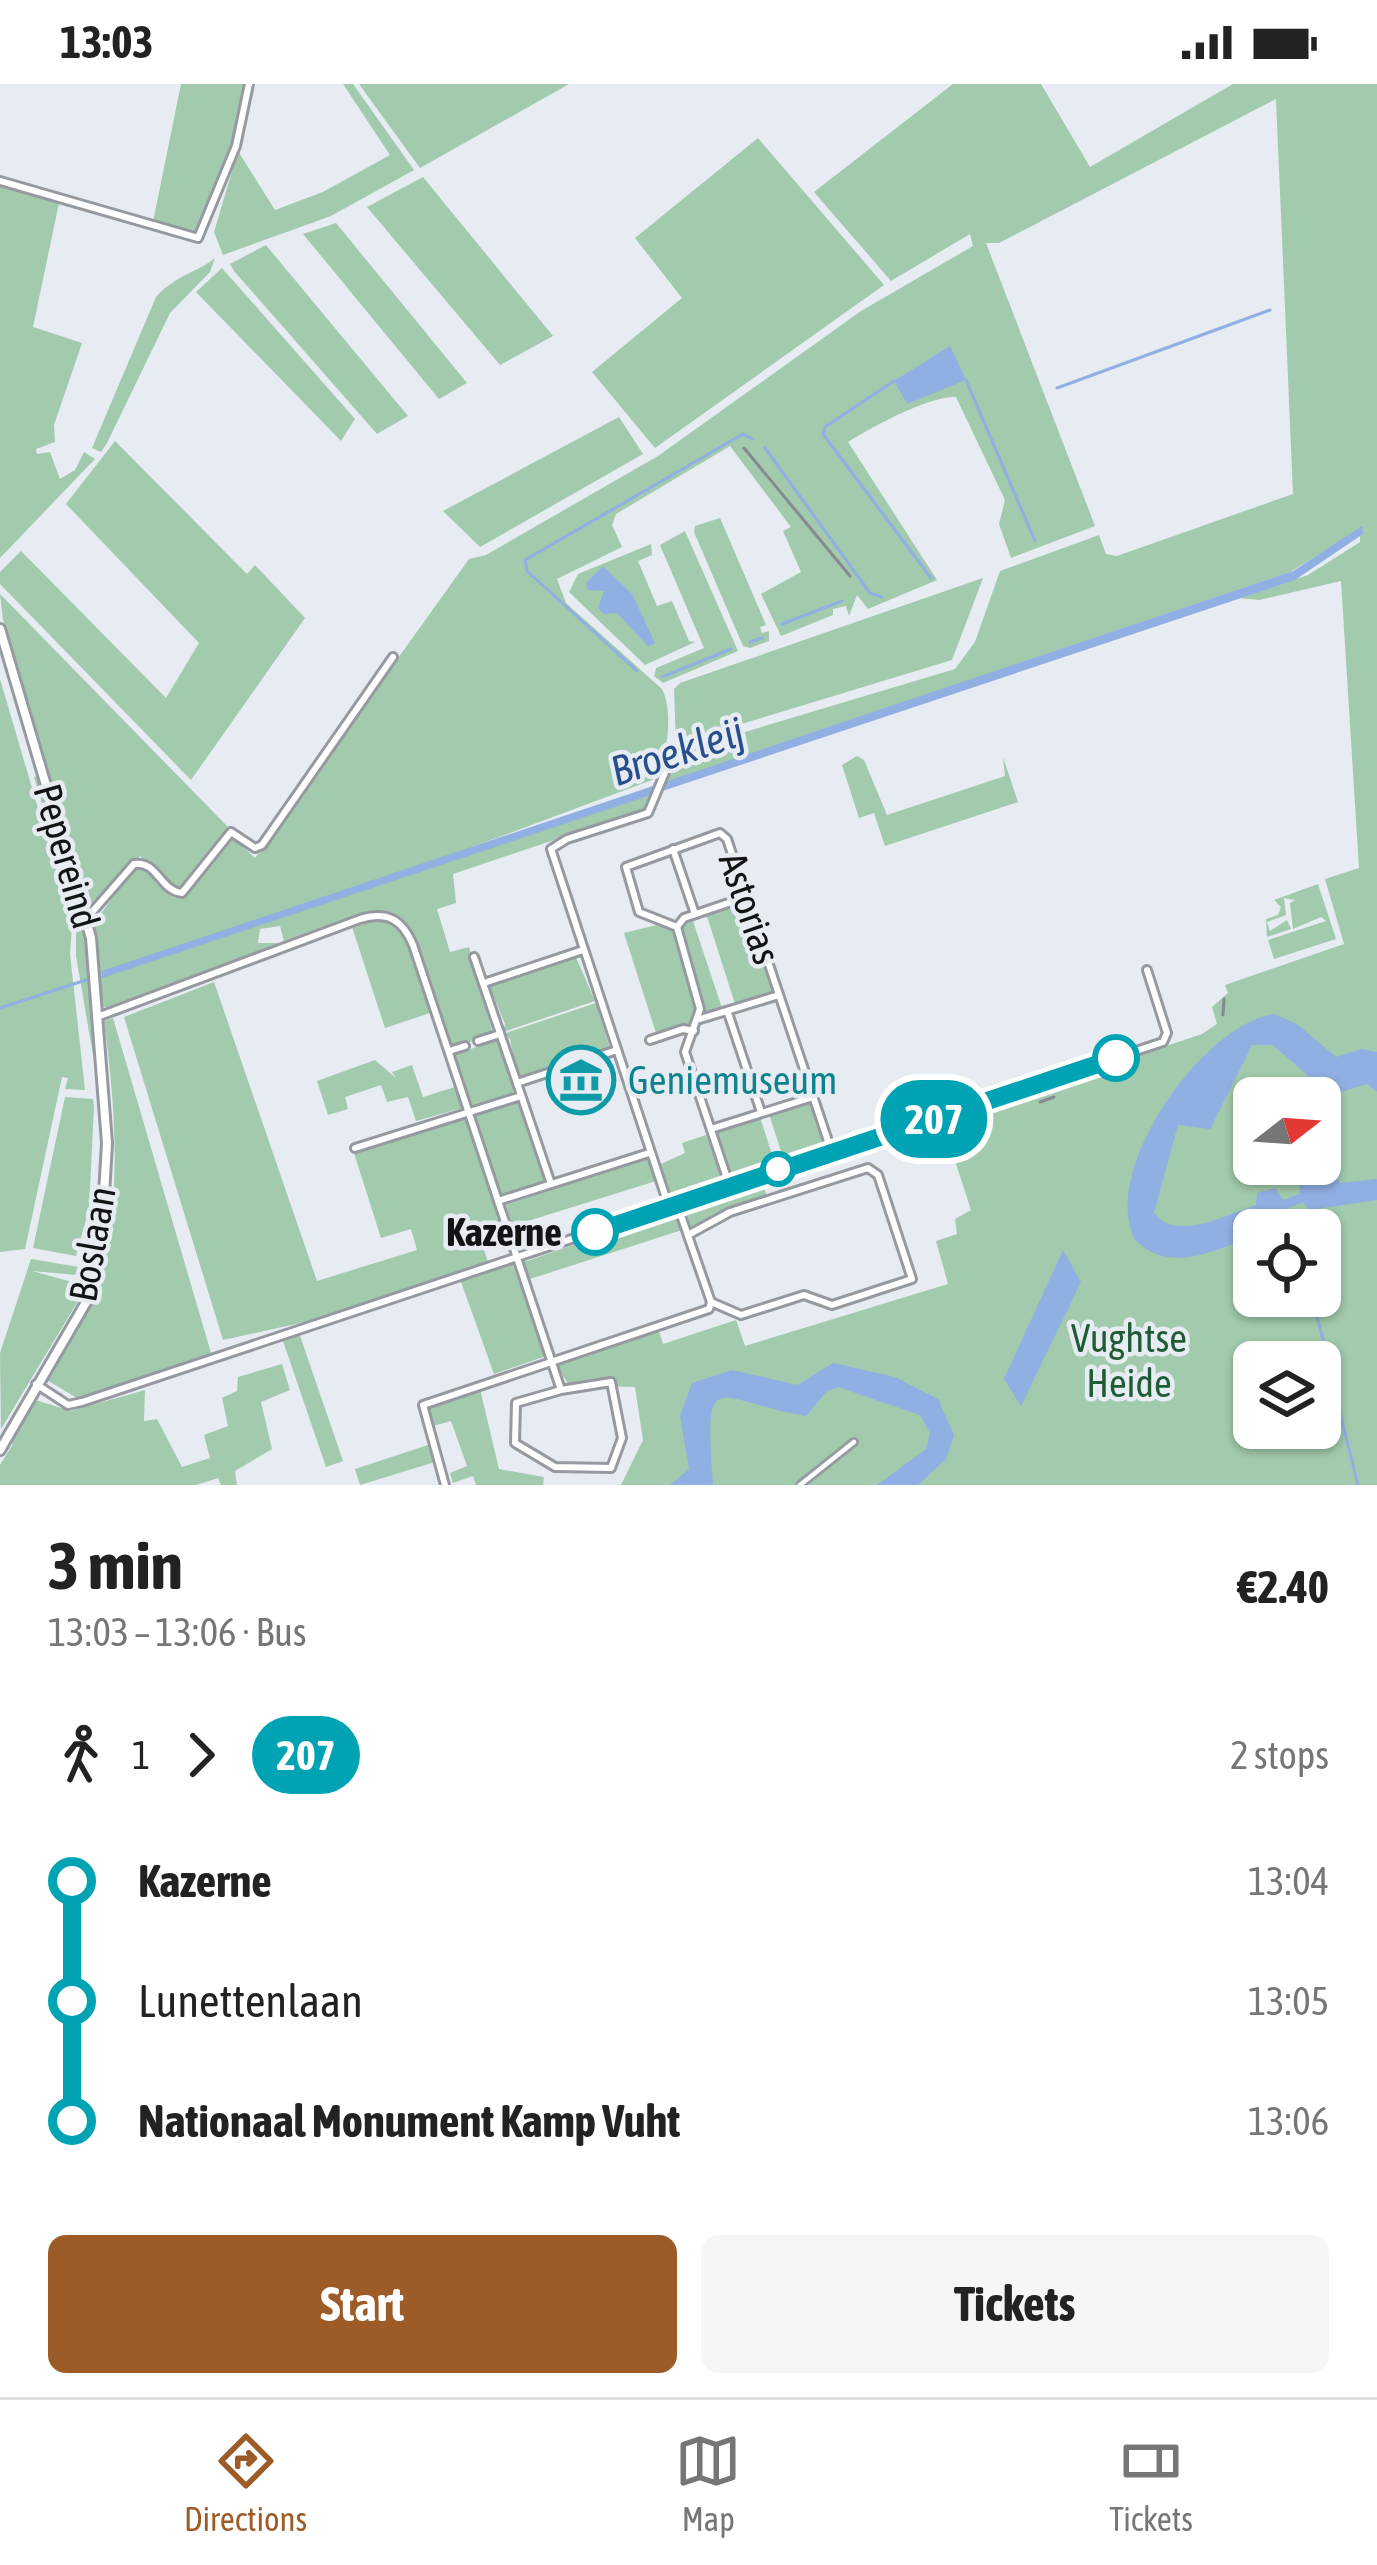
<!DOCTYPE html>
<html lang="en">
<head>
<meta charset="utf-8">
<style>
	:root { --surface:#fff; --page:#f6f6f6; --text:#222; --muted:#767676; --line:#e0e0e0; --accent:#9d5c27 }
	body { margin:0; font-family:"Asap Condensed",sans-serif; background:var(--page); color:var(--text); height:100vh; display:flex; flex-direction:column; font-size:45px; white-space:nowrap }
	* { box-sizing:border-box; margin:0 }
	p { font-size:39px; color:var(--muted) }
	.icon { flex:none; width:66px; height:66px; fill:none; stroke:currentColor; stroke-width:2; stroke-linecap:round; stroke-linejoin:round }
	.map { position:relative; height:1401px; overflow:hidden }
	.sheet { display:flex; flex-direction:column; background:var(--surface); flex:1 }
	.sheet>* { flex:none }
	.badge { padding:0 24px; border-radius:39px; font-size:42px; line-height:78px }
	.needle { width:78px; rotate:73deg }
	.tools { position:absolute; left:1233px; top:993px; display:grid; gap:24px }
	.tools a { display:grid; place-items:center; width:108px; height:108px; border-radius:18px; background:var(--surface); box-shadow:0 3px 9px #0004; font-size:60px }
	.map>.badge { position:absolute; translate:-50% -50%; box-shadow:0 0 0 6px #fff }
	.legs { display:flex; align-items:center; gap:18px; height:132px; padding:0 48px; font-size:39px }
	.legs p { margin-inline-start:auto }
	.summary { display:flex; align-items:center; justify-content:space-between; height:204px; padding:0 48px }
	h1 { font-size:66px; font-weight:700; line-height:90px }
	.action { display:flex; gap:24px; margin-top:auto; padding:24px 48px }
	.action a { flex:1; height:138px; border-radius:18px; background:var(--accent); color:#fff; font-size:48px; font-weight:700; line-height:138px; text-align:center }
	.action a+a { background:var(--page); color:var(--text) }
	ul { padding:0 48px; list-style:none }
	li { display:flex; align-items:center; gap:42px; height:120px; font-size:45px }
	li i { display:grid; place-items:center; width:18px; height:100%; margin:0 15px; background:currentColor }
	li i::after { content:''; width:30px; height:30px; margin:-15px; border:9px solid; border-radius:50%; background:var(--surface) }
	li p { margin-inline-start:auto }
	li:first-child i { background:linear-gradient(#0000 50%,currentColor 0) }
	li:last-child i { background:linear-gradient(currentColor 50%,#0000 0) }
	.status { display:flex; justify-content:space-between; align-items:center; height:84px; padding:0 60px; background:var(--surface); direction:ltr }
	.status svg { height:33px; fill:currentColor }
	.dock { display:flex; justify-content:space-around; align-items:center; height:168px; border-top:3px solid var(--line); background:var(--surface); font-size:33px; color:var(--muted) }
	.dock a { display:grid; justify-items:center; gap:6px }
	.dock .on { color:var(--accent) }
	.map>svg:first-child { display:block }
	.green { fill:#a1cbac; fill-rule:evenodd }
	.water { fill:#90afe3 }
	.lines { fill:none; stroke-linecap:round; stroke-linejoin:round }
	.stream { stroke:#90afe3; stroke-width:3 }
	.pedestrian-casing { stroke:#969aa0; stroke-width:10 }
	.minor-casing { stroke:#969aa0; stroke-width:12 }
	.secondary-casing { stroke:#969aa0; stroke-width:14 }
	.pedestrian { stroke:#fff; stroke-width:4.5 }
	.minor { stroke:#fff; stroke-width:6 }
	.secondary { stroke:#fff; stroke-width:8 }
	.rail { stroke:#86898e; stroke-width:3 }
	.line-1-casing { stroke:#fff; stroke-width:27 }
	.line-1 { stroke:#00a3b4; stroke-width:18 }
	.stop-1-dot { fill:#fff; stroke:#00a3b4; stroke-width:6 }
	.labels { text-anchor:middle; stroke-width:9; stroke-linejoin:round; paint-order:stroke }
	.street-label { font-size:39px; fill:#111315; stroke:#e7ebf2 }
	.culture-label { font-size:39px; fill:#0d838f; stroke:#e7ebf2; text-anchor:start }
	.stop-label { font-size:39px; font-weight:bold; fill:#111315; stroke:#e7ebf2; text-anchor:end }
	.park-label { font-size:39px; fill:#1d5c35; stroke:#e7ebf2 }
	.water-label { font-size:42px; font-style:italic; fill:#294e8d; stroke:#e7ebf2 }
</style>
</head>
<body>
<div class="status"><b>13:03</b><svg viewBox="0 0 49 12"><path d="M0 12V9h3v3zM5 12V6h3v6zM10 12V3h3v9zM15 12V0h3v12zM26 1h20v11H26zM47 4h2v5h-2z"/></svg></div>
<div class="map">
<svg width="1377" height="1401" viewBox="0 0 1377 1401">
	<rect width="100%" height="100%" fill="#e7ebf2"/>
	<g class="green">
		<path d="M181 0H246L232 68 197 151 153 138Z"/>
		<path d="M343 0H353L414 86 331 132 223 171 214 148 238 67 275 126 323 108 390 71Z"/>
		<path d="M359 0H569L420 84Z"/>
		<path d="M953 0H1041L1090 83 1233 0H1377V1401H621L643 1356 635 1303 569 1301 556 1281 658 1244 663 1260 736 1236 745 1262 948 1200 936 1157 957 1150 955 1135 971 1126 948 1055 918 1065 913 1047 1202 950 1217 940 1212 923 1228 909 1225 901 1344 860 1325 795 1359 784 1341 497 1259 516 1239 514 1308 491 1360 458V445L1290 488 667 698 676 672 691 664 955 585 975 558 1000 487 1099 451 1106 470 1117 472 1293 410 1276 15 999 159H986L1095 442 1011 474 999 440 1005 416 956 313C931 311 871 343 848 358L937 496 868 525 857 511 849 532 846 522 833 525V531L781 552 761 510 801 488 783 447 791 443 730 362 616 430 612 441 622 463 557 495 566 519 662 605C674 629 666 668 660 693L397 791 658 705 646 725 453 790 456 819 437 825 450 868 469 863 493 950 450 965C439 932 418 821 373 828 344 833 313 847 284 857L280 842 260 845 258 859H279L115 923H101L94 839 134 784 145 783 173 813 182 815 231 751 255 774 469 475 486 471 658 372 861 227 973 162 970 150 891 197 814 108ZM1254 1014H1320V1080H1254ZM1254 1146H1320V1212H1254ZM1254 1278H1320V1344H1254Z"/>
		<path d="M758 54 884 201 655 364 592 288 682 214 635 154Z"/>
		<path d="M423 93 553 252 500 281 367 123Z"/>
		<path d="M0 101 59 119 33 243 82 259 54 341 55 358 36 365 37 370 50 368 60 395 75 386 84 368 95 375 0 474Z"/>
		<path d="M336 139 467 299 439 315 303 150Z"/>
		<path d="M266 161 408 332 377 350 234 187 230 180Z"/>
		<path d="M215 174 210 188 170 229 107 359 101 368 92 364 156 213C174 192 200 187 215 174Z"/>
		<path d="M222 184 355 335 341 357 196 208Z"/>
		<path d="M619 333 643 370 480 463 443 427Z"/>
		<path d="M115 357 247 490 255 481 305 534 191 696 0 500V488L21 467 166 614 199 559 66 420Z"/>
		<path d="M720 434 766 541 760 543 762 549 769 547V557L750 564 743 562 694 448 695 442Z"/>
		<path d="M685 447 738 567 663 599 654 592 656 584 704 564 660 461Z"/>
		<path d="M651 460 652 471 638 477 657 522 672 517 689 557 695 558 645 581 569 508 578 490Z"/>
		<path d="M983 494 952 576 676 660 674 605 680 599Z"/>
		<path d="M0 510 228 743 185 806 176 807 140 772 91 827 3 536Z"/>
		<path d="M0 595 72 840 70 870 85 1006 65 1005 68 994 62 993 25 1165 0 1168Z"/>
		<path d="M857 672 864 676 887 731 1005 692 1003 673 1018 718 885 762 874 729 859 734 842 681Z"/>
		<path d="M40 691 86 841 99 1006 76 872V834L34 693Z"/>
		<path d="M1318 800 1336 855 1274 875 1268 856 1326 837 1321 833 1293 845 1290 819 1295 816 1284 814 1286 831 1267 838 1270 847 1287 836 1291 845 1267 853 1266 835 1278 831 1281 823 1274 816Z"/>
		<path d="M744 818 775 907 736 923 706 829Z"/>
		<path d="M383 834 407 853 433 928 385 944 352 843Z"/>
		<path d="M692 834 723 927 706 933 681 844Z"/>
		<path d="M661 840 676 847 697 935 691 943 657 952 624 849Z"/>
		<path d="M575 871 595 917 503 948 505 940 489 901Z"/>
		<path d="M214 898 317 1197 417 1166 411 1145 381 1154 354 1069 466 1030 504 1145 480 1153 488 1178 305 1238 223 1256 124 933Z"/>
		<path d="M596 919 610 965 524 995 517 991 510 955 503 950Z"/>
		<path d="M113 934 211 1269 77 1314 45 1295C59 1267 82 1245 93 1215 124 1129 116 1026 104 937Z"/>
		<path d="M499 955 515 1002 511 1011 471 1022 454 971Z"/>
		<path d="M375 976 396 994 392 988 412 981 423 1013 455 1003 462 1024 416 1037 408 1013 387 1018 381 1001 345 1013 348 1025 328 1031 317 997Z"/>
		<path d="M65 1013 93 1015 94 1022 89 1125 76 1172 33 1164Z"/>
		<path d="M520 1015 548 1098 502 1112 474 1030Z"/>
		<path d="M811 1018 827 1066 785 1080 769 1030Z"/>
		<path d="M760 1033 776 1083 732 1098 716 1048Z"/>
		<path d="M706 1051 724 1100 673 1117 661 1080 685 1069 682 1059Z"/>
		<path d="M648 1073 656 1097 512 1142 506 1121Z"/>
		<path d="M762 1097 768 1116 691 1143 685 1123Z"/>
		<path d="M676 1126 682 1146 527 1196 521 1179Z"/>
		<path d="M31 1175 91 1185 88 1192 32 1187 87 1202 1 1345 0 1269Z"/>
		<path d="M512 1179 546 1272 494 1290 460 1195Z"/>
		<path d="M299 1249 343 1377 326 1383 282 1254Z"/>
		<path d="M282 1280 290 1306 261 1318 272 1365 235 1387 237 1401H221L218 1394 196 1401H0V1381L13 1360 9 1356 32 1315 71 1327 145 1306 144 1337 157 1335 182 1383 210 1374 204 1351 228 1342 222 1314 237 1307 238 1293Z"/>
		<path d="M480 1305 499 1385 544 1393 543 1401H476L473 1392 453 1399 450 1389 467 1382 451 1337 433 1342 427 1322Z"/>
		<path d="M431 1360 435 1378 360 1401 355 1385Z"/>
	</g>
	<g class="water">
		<path d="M950 262 966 296 907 320 894 297Z"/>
		<path d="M1362 442 1363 450 1295 496 102 894V887L1293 487Z"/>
		<path d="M603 482 632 510 655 559 648 562 617 529 604 530 598 524 604 507 588 506 586 499Z"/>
		<path d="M1274 930 1297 940 1336 973 1362 965 1377 968V1008L1368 1000 1330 1011 1273 961H1252L1210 1045 1178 1041 1154 1129C1177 1159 1227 1130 1256 1121L1257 1109 1275 1104 1283 1116 1300 1110 1299 1098 1333 1088 1340 1099 1377 1095V1116L1309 1126 1303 1118 1286 1125V1141L1254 1146V1152C1214 1166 1171 1191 1135 1156 1099 1087 1203 940 1274 930Z"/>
		<path d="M1063 1166 1081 1198 1021 1322 1004 1295Z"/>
		<path d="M833 1279 895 1293 938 1315 954 1351 946 1375 918 1401H877L926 1365 930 1349 920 1331 838 1303 827 1307 806 1332C713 1316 704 1278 713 1401H670L689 1385 680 1332 692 1299 732 1286 798 1301Z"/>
	</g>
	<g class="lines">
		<g class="stream">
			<path d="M966 296 1035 457"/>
			<path d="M894 297 825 343 823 350 931 494"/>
			<path d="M1057 304 1270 226"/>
			<path d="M765 364 870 509 882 513"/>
			<path d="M782 540 842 517"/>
			<path d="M750 558 762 554"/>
			<path d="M637 587 527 487 525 476 743 350 752 355"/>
			<path d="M662 593 731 565"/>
			<path d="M0 924 89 895"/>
			<path d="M1312 1212 1335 1304"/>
			<path d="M1339 1325 1358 1401"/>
		</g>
		<defs>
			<path id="pedestrian" d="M800 1401 854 1358"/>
			<g id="minor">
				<path d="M0 97 198 154 236 62 249 0"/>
				<path d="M666 686 648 729 567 755 551 765 669 1123"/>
				<path d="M673 765 695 830"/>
				<path d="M86 835 134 780C157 776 160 807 182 809L231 748 255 764 262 761 393 573"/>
				<path d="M677 843 684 834 746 813"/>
				<path d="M474 873 517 999"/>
				<path d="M484 899 583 866"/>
				<path d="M728 929 761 1028"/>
				<path d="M97 933 360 835C387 827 402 835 413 861L561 1306 611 1298 622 1354 611 1384 555 1383 515 1359 516 1319 561 1306"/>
				<path d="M700 935 779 911"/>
				<path d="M650 956 683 945 694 947"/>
				<path d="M478 957 500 950"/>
				<path d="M449 967 465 962"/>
				<path d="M711 1045 813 1013"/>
				<path d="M355 1064 521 1012"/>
				<path d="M551 1100 517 999 617 966"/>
				<path d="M730 1103 685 968 700 925 677 843 639 828 626 783 720 749 727 755 832 1069"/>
				<path d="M498 1117 649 1069"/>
				<path d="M688 1151 730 1128 868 1084 878 1091 912 1195 832 1221 804 1211 741 1231 711 1218"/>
				<path d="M36 1300 68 1321 82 1318 1163 958 1167 949 1147 886"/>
				<path d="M445 1401 423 1321 709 1225 711 1218 677 1120"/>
			</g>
			<path id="secondary" d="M0 545 91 854 107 1059 102 1145 88 1215 0 1366"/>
		</defs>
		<use href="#pedestrian" class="pedestrian-casing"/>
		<use href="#minor" class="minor-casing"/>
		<use href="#secondary" class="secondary-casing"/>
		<use href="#pedestrian" class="pedestrian"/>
		<use href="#minor" class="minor"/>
		<use href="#secondary" class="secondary"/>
		<g class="rail">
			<path d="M744 364 850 492"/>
			<path d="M1223 931 1224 915"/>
			<path d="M1040 1018 1054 1013"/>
		</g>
	</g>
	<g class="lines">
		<defs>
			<path id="line-1" d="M595 1148 1116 974"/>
		</defs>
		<use href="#line-1" class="line-1-casing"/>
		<use href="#line-1" class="line-1"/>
	</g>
	<defs>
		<symbol id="museum-ring" viewBox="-11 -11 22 22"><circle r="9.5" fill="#e7ebf2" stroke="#0f9aa8" stroke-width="1.5"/><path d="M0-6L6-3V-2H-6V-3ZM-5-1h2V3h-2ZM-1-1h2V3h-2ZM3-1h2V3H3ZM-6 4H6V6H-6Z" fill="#0f9aa8"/></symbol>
	</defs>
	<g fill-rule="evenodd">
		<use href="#museum-ring" x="543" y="958" width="76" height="76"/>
	</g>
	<g class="stop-1-dot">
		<circle cx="1116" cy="974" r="21"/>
		<circle cx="778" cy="1085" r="15"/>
		<circle cx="595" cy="1148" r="21"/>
	</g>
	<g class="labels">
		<g class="street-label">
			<text transform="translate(67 772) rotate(74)" y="14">Pepereind</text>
			<text transform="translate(750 824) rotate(71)" y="14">Astorias</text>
			<text transform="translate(92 1160) rotate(-80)" y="14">Boslaan</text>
		</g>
		<g class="culture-label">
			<text x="628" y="1010">Geniemuseum</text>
		</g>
		<g class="stop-label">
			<text x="562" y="1162">Kazerne</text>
		</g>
		<g class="park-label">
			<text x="1129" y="1268">Vughtse<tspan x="1129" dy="45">Heide</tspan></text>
		</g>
		<g class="water-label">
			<text transform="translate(677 667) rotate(-18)" y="15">Broekleij</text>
		</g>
	</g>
</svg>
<div class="tools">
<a><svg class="needle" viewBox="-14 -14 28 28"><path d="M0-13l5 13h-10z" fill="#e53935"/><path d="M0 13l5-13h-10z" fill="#767676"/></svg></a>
<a><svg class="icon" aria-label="locate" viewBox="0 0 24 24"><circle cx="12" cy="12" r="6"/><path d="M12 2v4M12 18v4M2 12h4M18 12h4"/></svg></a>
<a><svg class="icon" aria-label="layers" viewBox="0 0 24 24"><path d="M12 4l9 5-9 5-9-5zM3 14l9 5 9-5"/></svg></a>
</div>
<b class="badge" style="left:934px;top:1035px;background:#00a3b4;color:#fff">207</b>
</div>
<section class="sheet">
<div class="summary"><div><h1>3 min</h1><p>13:03 – 13:06 · Bus</p></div><b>€2.40</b></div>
<div class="legs"><svg class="icon" aria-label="walk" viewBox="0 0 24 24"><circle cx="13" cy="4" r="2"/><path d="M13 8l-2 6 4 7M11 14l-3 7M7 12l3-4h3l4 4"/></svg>1<svg class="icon" aria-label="forward" viewBox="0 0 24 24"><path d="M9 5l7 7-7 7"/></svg><b class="badge" style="background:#00a3b4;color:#fff">207</b><p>2 stops</p></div>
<ul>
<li><i style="color:#00a3b4"></i><b>Kazerne</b><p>13:04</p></li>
<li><i style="color:#00a3b4"></i><span>Lunettenlaan</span><p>13:05</p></li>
<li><i style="color:#00a3b4"></i><b>Nationaal Monument Kamp Vuht</b><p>13:06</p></li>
</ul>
<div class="action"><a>Start</a><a>Tickets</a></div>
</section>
<nav class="dock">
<a class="on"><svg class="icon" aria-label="directions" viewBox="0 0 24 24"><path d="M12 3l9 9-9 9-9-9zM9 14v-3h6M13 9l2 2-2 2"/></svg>Directions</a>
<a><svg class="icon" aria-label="map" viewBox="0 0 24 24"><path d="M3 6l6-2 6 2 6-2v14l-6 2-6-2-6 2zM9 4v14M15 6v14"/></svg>Map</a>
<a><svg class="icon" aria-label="tickets" viewBox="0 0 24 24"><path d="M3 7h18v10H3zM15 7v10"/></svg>Tickets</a>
</nav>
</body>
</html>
